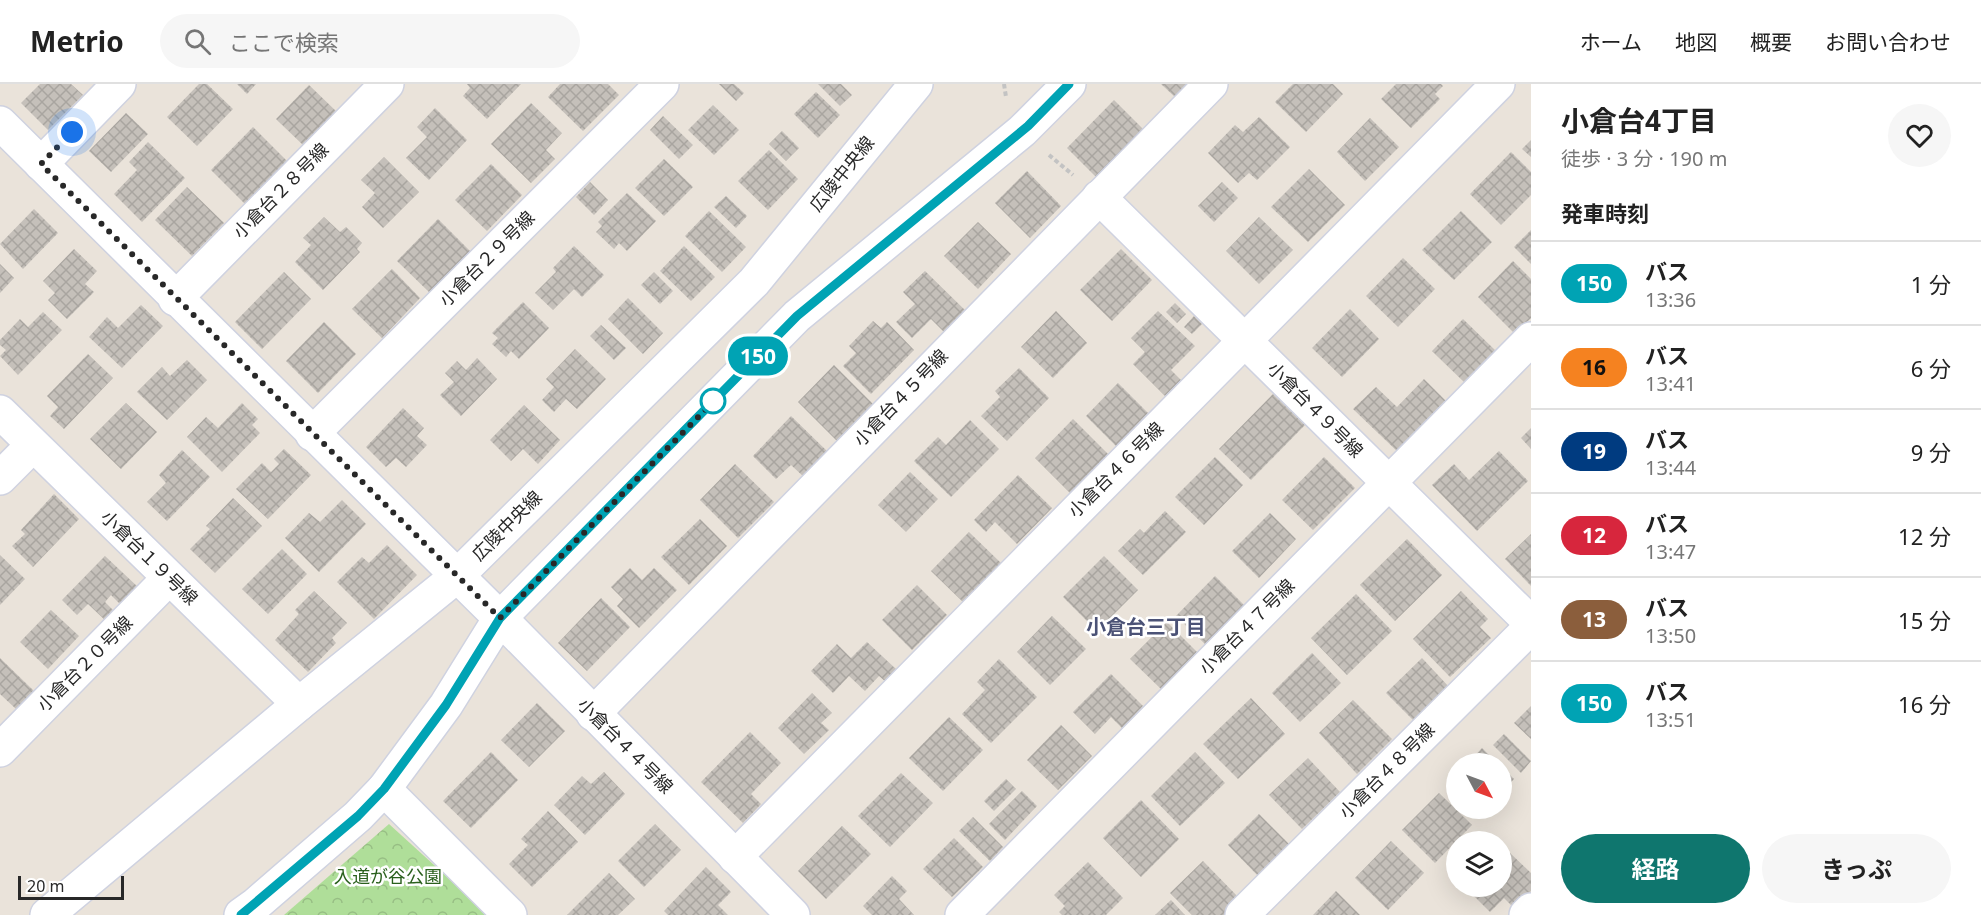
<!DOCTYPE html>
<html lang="ja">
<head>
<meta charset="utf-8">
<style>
	:root { --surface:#fff; --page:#f6f6f6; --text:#222; --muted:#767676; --line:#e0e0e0; --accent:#0f766e }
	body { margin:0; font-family:"Noto Sans","Noto Sans JP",sans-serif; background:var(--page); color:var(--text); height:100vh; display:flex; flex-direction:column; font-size:22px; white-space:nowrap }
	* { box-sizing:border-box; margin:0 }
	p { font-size:20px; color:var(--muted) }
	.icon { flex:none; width:33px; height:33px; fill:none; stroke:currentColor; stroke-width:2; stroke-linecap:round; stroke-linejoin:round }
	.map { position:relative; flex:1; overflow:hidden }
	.panel { display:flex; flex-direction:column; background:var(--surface); width:450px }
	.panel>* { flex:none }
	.badge { padding:0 12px; border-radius:20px; font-size:21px; line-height:39px }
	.needle { width:39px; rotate:131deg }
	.controls { position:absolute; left:1446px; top:669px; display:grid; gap:12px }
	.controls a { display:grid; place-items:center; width:66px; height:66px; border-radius:50%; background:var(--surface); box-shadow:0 6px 24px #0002; font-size:30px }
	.scale { position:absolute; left:18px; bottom:15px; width:106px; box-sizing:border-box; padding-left:6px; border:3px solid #282828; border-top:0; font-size:16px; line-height:21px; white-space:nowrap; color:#282828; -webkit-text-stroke:4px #fff; paint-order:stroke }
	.you { position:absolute; width:30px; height:30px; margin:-15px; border:4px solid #fff; border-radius:50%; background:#1a73e8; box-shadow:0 0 0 9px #1a73e833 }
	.map>.badge { position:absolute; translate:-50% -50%; box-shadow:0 0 0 3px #fff }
	h2 { padding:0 30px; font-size:22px; line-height:54px }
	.round { display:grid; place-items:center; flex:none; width:63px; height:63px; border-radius:32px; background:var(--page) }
	.head { display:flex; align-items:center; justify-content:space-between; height:102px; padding:0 30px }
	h1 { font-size:28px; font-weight:700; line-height:45px }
	.button { display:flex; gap:12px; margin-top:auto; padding:12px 30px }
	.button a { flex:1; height:69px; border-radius:36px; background:var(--accent); color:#fff; font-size:24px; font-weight:700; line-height:69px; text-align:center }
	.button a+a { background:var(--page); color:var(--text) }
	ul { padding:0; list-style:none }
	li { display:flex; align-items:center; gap:18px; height:84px; padding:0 30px; border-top:2px solid var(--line) }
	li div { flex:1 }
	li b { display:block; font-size:22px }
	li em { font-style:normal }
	li .badge { min-width:66px; font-weight:700; text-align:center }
	header { display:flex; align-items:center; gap:36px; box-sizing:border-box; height:84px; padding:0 30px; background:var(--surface); border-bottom:2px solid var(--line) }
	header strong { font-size:28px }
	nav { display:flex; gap:33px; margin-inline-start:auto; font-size:21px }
	.search { width:420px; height:54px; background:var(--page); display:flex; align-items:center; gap:15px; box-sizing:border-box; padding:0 21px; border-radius:33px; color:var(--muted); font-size:22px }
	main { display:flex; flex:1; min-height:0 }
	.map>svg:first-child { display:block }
	.park { fill:url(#park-crowns) }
	.building { fill:url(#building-cross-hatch) }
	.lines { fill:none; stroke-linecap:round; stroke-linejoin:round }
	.minor-casing { stroke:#cfd2e0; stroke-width:36 }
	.path { stroke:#c3c3c3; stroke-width:4; stroke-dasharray:4.5 3; stroke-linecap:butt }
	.minor { stroke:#fff; stroke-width:33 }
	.line-casing { stroke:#fff; stroke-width:14 }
	.line { stroke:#00a3b4; stroke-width:9 }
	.walk { stroke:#282828; stroke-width:6; stroke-dasharray:0 10.8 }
	.stop-dot { fill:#fff; stroke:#00a3b4; stroke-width:3 }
	.labels { text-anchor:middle; stroke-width:5; stroke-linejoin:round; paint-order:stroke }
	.street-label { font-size:18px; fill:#282828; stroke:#fff }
	.park-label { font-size:18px; fill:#2a601d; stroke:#fff }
	.neighbourhood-label { font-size:20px; font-weight:bold; fill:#4b5276; stroke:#fff }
</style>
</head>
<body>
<header>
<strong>Metrio</strong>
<div class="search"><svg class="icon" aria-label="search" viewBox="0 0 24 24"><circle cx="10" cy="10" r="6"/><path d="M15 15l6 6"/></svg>ここで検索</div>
<nav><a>ホーム</a><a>地図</a><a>概要</a><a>お問い合わせ</a></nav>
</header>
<main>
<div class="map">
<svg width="1531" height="831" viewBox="0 0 1531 831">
	<defs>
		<pattern id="park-crowns" width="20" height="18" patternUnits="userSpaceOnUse" patternTransform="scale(1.5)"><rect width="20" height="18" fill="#afde99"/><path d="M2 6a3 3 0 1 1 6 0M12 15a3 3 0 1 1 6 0" fill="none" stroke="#97be84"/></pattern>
		<pattern id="building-cross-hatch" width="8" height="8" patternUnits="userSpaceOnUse" patternTransform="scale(1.5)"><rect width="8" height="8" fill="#c5c0ba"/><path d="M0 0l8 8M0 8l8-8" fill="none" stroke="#a9a5a0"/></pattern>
	</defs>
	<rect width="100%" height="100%" fill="#eae3da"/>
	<path class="park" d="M389 740 489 831H284Z"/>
	<g class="building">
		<path d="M40 0H71L83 11 48 46 21 19Z"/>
		<path d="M199 0H207L233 25 197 62 167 33Z"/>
		<path d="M237 0H256L247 10Z"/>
		<path d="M467 0H521L487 35 463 12 470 4Z"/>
		<path d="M560 0H608L619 11 583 47 548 13Z"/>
		<path d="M719 0H734L744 9 736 17Z"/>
		<path d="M818 0H841L852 11 840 22Z"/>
		<path d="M1161 0H1189L1176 14Z"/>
		<path d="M1293 0H1333L1343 10 1306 48 1275 18Z"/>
		<path d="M1396 0H1441L1443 2 1435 10 1440 15 1411 44 1381 15Z"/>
		<path d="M309 1 338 29 304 62 276 35Z"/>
		<path d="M816 8 840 31 818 54 794 30Z"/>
		<path d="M1114 16 1144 46 1097 94 1067 64Z"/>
		<path d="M531 19 562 49 546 66 555 75 531 99 491 60Z"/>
		<path d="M713 21 739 46 714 71 688 46Z"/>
		<path d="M435 24 467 56 429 96 406 74 427 53 417 43Z"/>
		<path d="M126 29 148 50 111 88 89 67Z"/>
		<path d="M663 32 693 61 679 75 650 46Z"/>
		<path d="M1259 33 1290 63 1257 96 1249 89 1238 99 1208 69 1235 41 1243 48Z"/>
		<path d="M1370 34 1399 63 1365 97 1337 68Z"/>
		<path d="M253 43 288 78 246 121 211 86Z"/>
		<path d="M782 47 799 64 786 77 769 60Z"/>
		<path d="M1531 56V73L1522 65Z"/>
		<path d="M148 58 185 94 142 138 114 110 137 86 129 78Z"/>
		<path d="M769 66 798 95 768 126 738 97Z"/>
		<path d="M1511 68 1531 88V111L1501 141 1470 110Z"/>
		<path d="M384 73 419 108 383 144 362 123 375 109 361 96Z"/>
		<path d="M664 75 693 103 664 132 635 104Z"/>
		<path d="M491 80 522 111 487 147 455 116Z"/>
		<path d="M1309 85 1345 121 1308 158 1271 123Z"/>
		<path d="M1027 87 1061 122 1030 154 995 119Z"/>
		<path d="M590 98 608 116 594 131 576 113Z"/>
		<path d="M1222 98 1238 114 1214 138 1198 122Z"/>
		<path d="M187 103 224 139 192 172 155 136Z"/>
		<path d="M627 109 656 137 627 167 619 159 614 165 596 148 602 142 598 138Z"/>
		<path d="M726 112 747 132 736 144 714 123Z"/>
		<path d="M34 125 58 149 23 185 0 160Z"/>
		<path d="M709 127 746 163 722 188 685 152Z"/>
		<path d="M1461 127 1492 158 1454 196 1422 166Z"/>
		<path d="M324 133 340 148 346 143 362 159 357 165 360 168 323 206 295 178 311 161 303 154Z"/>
		<path d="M1259 133 1293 166 1259 200 1226 167Z"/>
		<path d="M438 135 471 168 431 210 397 177Z"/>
		<path d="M978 138 1011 170 978 205 944 172Z"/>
		<path d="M1531 146V180L1514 163Z"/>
		<path d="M574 162 604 191 582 213 574 205 553 226 535 209 556 188 553 184Z"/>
		<path d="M684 162 715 193 691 217 660 187Z"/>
		<path d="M74 165 97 187 85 200 94 208 67 235 48 216 55 209 43 197Z"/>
		<path d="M1121 165 1152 196 1112 237 1080 206Z"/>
		<path d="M1403 174 1435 205 1398 243 1366 212Z"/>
		<path d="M1513 177 1531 195V234L1515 250 1478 213Z"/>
		<path d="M0 180 14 194 0 209Z"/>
		<path d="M392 185 420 214 382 254 352 225Z"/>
		<path d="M925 187 969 230 948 252 931 235 912 254 896 238 915 220 903 208Z"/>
		<path d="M284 188 311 215 262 265 235 238Z"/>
		<path d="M654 188 673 207 660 220 641 201Z"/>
		<path d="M628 214 663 249 643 270 608 235Z"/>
		<path d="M523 218 549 244 519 275 511 267 506 273 492 260 498 254 492 249Z"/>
		<path d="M1175 219 1186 230 1177 239 1166 228Z"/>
		<path d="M141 221 163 242 122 284 89 253 107 233 118 244Z"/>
		<path d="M1350 225 1379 255 1342 293 1312 264Z"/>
		<path d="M1056 227 1087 259 1053 294 1021 263Z"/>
		<path d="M1158 227 1195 262 1171 286 1181 296 1165 312 1133 280 1145 268 1131 254Z"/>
		<path d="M43 228 62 246 18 291 0 272 6 266 0 261V256L20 235 28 243Z"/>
		<path d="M1194 232 1202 240 1192 250 1184 243Z"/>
		<path d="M1463 235 1497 268 1466 300 1432 267Z"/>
		<path d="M873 237 881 244 887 238 914 266 871 310 843 282 856 269 849 262Z"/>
		<path d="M324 238 356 270 318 309 286 277Z"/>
		<path d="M601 241 626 264 614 276 590 252Z"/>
		<path d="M575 265 606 295 577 325 566 315 554 328 542 316 554 303 546 295Z"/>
		<path d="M88 270 113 294 64 345 50 332 58 323 47 312Z"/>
		<path d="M477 274 497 295 461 332 440 311 454 298 445 289 457 277 466 286Z"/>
		<path d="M187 276 207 296 167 336 137 308 162 283 170 292Z"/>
		<path d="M834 281 874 321 837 357 798 318Z"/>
		<path d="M1019 284 1049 314 1007 357 981 332 1000 313 995 307Z"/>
		<path d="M1424 295 1450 321 1401 371 1353 325 1376 303 1397 323Z"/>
		<path d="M1118 299 1148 329 1116 362 1086 332Z"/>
		<path d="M1273 310 1305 341 1251 396 1219 365Z"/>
		<path d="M126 319 157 348 121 385 90 355Z"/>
		<path d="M242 319 258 335 252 341 260 349 222 388 187 353 206 333 218 344Z"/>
		<path d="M524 321 560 356 538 380 523 365 511 377 490 356Z"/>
		<path d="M403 324 424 344 417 352 427 361 406 383 396 374 386 383 366 363Z"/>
		<path d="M791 332 829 369 805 394 791 381 776 395 753 372Z"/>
		<path d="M1073 335 1111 373 1073 412 1035 374Z"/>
		<path d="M970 336 999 365 951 413 914 377 938 353 946 361Z"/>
		<path d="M1531 344V365L1521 354Z"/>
		<path d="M284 365 311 391 268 435 236 405 262 379 271 388 279 380 274 375Z"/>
		<path d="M182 366 210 393 167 437 147 418 166 399 159 391Z"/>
		<path d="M1499 367 1528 397 1477 447 1432 401 1454 380 1469 396Z"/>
		<path d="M1215 373 1243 401 1204 441 1175 413Z"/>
		<path d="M1324 373 1355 404 1313 446 1282 416Z"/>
		<path d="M735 380 774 418 738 454 700 416Z"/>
		<path d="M910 388 938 415 906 448 878 421Z"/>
		<path d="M1018 391 1052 424 1017 460 995 438 986 448 974 436Z"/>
		<path d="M54 410 79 435 33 483 12 462 25 450 21 446Z"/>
		<path d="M233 414 262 442 215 489 190 465 210 445 206 442Z"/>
		<path d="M342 416 366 440 319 488 285 454 309 429 320 438Z"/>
		<path d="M1165 427 1186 448 1143 491 1118 467 1140 445 1144 449Z"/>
		<path d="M1270 429 1296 455 1259 494 1232 467Z"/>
		<path d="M700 435 727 462 689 501 661 473Z"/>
		<path d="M969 448 1003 481 965 520 931 487Z"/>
		<path d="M1531 450V502L1505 475Z"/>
		<path d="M1407 455 1442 491 1395 537 1360 501Z"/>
		<path d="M387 461 417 491 374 535 337 498 362 473 369 479Z"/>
		<path d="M282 465 307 490 268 530 242 505Z"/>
		<path d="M0 471 25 495 0 521Z"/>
		<path d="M105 472 139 504 122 522 111 511 105 518 116 529 107 538 88 520 77 531 62 516Z"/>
		<path d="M1104 472 1138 506 1097 547 1063 513Z"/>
		<path d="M630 484 642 496 654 484 677 506 639 544 617 522 623 515 611 503Z"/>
		<path d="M1215 492 1244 521 1205 560 1176 532Z"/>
		<path d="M917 501 947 531 912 566 882 536Z"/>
		<path d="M314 507 347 539 332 554 336 559 308 588 275 556 299 530 295 526Z"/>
		<path d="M1461 507 1488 535 1480 543 1491 554 1450 593 1413 555Z"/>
		<path d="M1356 510 1392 547 1347 591 1311 554Z"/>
		<path d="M601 514 630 543 587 587 558 559Z"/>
		<path d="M51 526 79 552 48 585 20 558Z"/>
		<path d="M1052 532 1086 565 1050 601 1017 568Z"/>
		<path d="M1167 538 1197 568 1161 605 1130 575Z"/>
		<path d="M867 558 897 586 886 598 879 592 865 607 849 592 833 609 811 587 837 560 851 574Z"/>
		<path d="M1312 569 1341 599 1300 638 1272 609Z"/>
		<path d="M0 574 34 607 16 625 0 610Z"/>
		<path d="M1422 574 1450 604 1415 638 1386 609Z"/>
		<path d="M999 575 1037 613 991 659 962 630 985 606 977 598Z"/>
		<path d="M1111 590 1143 622 1122 644 1111 633 1095 650 1073 628Z"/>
		<path d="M812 609 832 629 821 639 829 646 804 670 778 644Z"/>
		<path d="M1251 614 1285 650 1238 695 1203 660Z"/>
		<path d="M1353 616 1392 655 1357 690 1319 649Z"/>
		<path d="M537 619 565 647 529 683 501 656Z"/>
		<path d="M1531 622V655L1514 639Z"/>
		<path d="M949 633 983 666 943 707 909 674Z"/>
		<path d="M1061 641 1092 672 1058 706 1027 676Z"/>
		<path d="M750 648 781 679 751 710 761 720 743 739 701 698Z"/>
		<path d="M1504 650 1531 677 1521 689 1493 661Z"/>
		<path d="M1482 664 1498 680H1467Z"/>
		<path d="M491 668 518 696 471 744 443 717Z"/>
		<path d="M1195 668 1225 699 1180 742 1151 712Z"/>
		<path d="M1308 674 1340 708 1302 745 1269 711Z"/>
		<path d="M1502 683 1514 695 1502 708Z"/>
		<path d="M604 688 625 710 585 751 554 721 582 692 591 700Z"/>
		<path d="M901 689 933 719 890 763 858 732Z"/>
		<path d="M1006 695 1016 705 994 727 984 717Z"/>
		<path d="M1022 707 1037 722 1005 756 989 740Z"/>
		<path d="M1439 709 1472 741 1435 779 1402 746Z"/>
		<path d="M1141 716 1179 755 1141 793 1103 754Z"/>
		<path d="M548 727 578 758 532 803 509 780 528 761 521 755Z"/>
		<path d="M1259 730 1293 764 1261 795 1228 761Z"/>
		<path d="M973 733 1003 763 990 777 959 747Z"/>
		<path d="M655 740 681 766 644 803 618 777Z"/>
		<path d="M842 742 871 770 826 815 798 787Z"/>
		<path d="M954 754 983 783 952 813 923 785Z"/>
		<path d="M1391 757 1424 789 1388 826 1355 794Z"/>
		<path d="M1510 769 1531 789V807L1514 824 1504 814 1490 828 1471 809 1477 802H1502V778Z"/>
		<path d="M1203 777 1241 816 1226 831H1192L1170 809Z"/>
		<path d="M1088 778 1123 814 1106 831H1062L1059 828 1065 822 1054 811Z"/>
		<path d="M706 783 731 808 718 821 728 831H668L664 827Z"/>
		<path d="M609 789 635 815 618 831H567Z"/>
		<path d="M892 792 907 807 899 815 914 831H872L863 822Z"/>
		<path d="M1336 807 1360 831H1313Z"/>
		<path d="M1171 816 1185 831H1155Z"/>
	</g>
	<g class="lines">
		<defs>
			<g id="minor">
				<path d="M0 39 500 534 793 831"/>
				<path d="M41 80 119 0"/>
				<path d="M1099 113 1531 539"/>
				<path d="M175 215 387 0"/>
				<path d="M0 328 299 620"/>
				<path d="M312 350 662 0"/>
				<path d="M0 394 33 361"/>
				<path d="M593 630 1211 0"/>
				<path d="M0 666 169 494"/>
				<path d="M384 705 510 831"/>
				<path d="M735 773 1498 0"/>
				<path d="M47 831 299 620 457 492 754 198 916 0"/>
				<path d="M241 831 255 821 358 732 384 705 446 621 500 534 797 232 1022 47 1069 0"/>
				<path d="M962 831 1531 255"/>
				<path d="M1242 831 1531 543"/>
				<path d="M1526 831 1531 826"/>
			</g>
		</defs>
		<use href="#minor" class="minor-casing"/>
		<g class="path">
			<path d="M1004 0 1006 13"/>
			<path d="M1049 71 1073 91"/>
		</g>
		<use href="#minor" class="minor"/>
	</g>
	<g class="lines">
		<defs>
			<path id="line" d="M241 831 358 732 384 705 446 621 500 534 797 232 1028 42 1069 0"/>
		</defs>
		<use href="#line" class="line-casing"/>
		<use href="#line" class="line"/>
		<path class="walk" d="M72 48 41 80 500 534 715 316 713 317"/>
	</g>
	<circle class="stop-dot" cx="713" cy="317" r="12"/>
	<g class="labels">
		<g class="street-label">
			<text transform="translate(842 90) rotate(-51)" y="6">広陵中央線</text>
			<text transform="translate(281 107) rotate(-45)" y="6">小倉台２８号線</text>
			<text transform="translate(487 175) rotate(-45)" y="6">小倉台２９号線</text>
			<text transform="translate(901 314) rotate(-46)" y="6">小倉台４５号線</text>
			<text transform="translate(1315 326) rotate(45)" y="6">小倉台４９号線</text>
			<text transform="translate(1116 386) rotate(-45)" y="6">小倉台４６号線</text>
			<text transform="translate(507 442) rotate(-45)" y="6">広陵中央線</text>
			<text transform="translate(149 474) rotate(44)" y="6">小倉台１９号線</text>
			<text transform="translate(1247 543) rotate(-45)" y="6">小倉台４７号線</text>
			<text transform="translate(85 580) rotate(-45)" y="6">小倉台２０号線</text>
			<text transform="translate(625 662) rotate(45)" y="6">小倉台４４号線</text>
			<text transform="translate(1387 687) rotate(-45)" y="6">小倉台４８号線</text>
		</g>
		<g class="park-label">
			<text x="388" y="799">入道が谷公園</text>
		</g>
		<g class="neighbourhood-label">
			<text x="1146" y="550">小倉台三丁目</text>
		</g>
	</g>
</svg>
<div class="controls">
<a><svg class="needle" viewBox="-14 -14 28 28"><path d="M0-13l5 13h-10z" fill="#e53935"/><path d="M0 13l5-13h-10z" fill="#767676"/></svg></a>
<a><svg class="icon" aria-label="layers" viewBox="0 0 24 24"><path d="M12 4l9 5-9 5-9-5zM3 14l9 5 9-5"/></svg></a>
</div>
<div class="scale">20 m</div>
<div class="you" style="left:72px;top:48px"></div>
<b class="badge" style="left:758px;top:272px;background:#00a3b4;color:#fff">150</b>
</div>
<section class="panel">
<div class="head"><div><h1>小倉台4丁目</h1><p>徒歩 · 3 分 · 190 m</p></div><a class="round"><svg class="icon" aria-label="heart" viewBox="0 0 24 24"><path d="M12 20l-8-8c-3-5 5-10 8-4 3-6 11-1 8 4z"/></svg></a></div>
<h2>発車時刻</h2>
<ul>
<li><span class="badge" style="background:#00a3b4;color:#fff">150</span><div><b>バス</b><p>13:36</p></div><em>1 分</em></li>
<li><span class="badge" style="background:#f58220;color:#111">16</span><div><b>バス</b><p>13:41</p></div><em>6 分</em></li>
<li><span class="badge" style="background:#003b80;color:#fff">19</span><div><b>バス</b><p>13:44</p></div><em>9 分</em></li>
<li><span class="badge" style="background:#d7263d;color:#fff">12</span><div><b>バス</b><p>13:47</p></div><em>12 分</em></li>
<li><span class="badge" style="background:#8b5e3c;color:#fff">13</span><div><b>バス</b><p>13:50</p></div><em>15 分</em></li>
<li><span class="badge" style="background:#00a3b4;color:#fff">150</span><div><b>バス</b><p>13:51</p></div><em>16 分</em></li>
</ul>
<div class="button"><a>経路</a><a>きっぷ</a></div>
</section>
</main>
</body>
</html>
